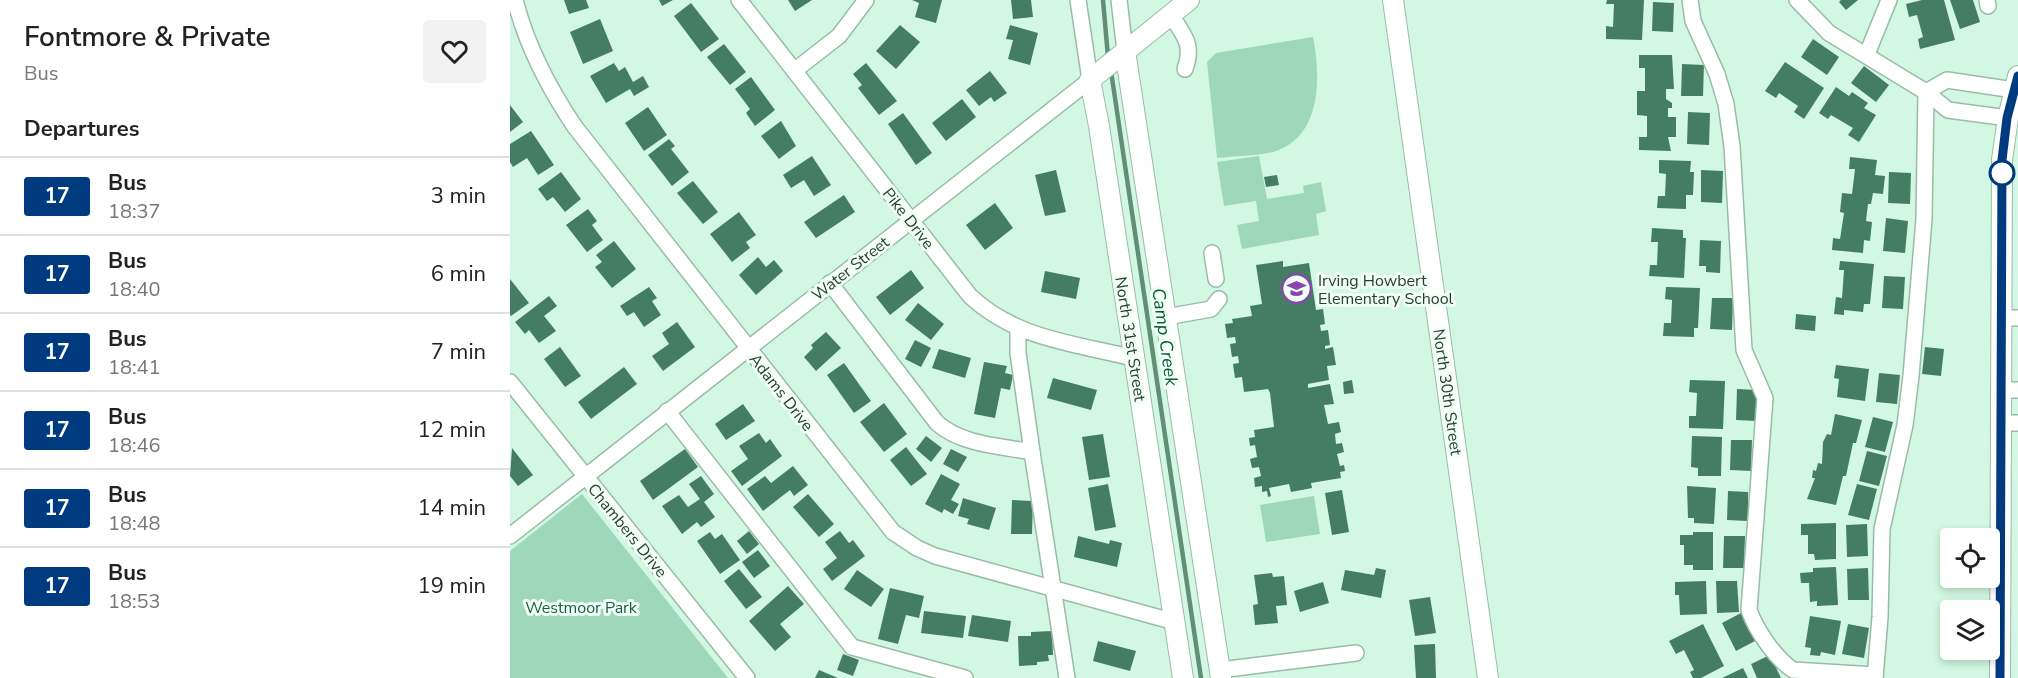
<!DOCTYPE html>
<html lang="en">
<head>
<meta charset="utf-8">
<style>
	:root { --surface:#fff; --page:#f2f2f2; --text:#222; --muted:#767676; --line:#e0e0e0 }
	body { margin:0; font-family:"Nunito Sans",sans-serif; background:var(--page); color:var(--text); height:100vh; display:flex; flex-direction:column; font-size:22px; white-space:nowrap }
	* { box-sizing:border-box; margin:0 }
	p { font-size:20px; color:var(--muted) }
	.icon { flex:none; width:33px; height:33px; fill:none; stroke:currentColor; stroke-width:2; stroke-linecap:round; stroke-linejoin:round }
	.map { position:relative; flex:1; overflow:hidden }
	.side { display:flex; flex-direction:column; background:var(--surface); width:510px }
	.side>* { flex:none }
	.badge { padding:0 12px; border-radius:4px; font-size:21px; line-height:39px }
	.buttons { position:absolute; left:1430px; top:528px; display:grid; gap:12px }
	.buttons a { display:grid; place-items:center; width:60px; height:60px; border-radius:6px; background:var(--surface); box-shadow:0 3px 9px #0003; font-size:30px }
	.map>.badge { position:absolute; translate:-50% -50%; box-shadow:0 0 0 3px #fff }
	h2 { padding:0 24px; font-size:22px; line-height:54px }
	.round { display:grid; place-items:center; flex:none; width:63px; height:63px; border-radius:6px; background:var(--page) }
	.headline { display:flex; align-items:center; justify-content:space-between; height:102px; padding:0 24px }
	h1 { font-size:28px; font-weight:600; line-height:45px }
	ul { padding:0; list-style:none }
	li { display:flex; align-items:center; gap:18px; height:78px; padding:0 24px; border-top:2px solid var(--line) }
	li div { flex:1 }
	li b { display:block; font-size:22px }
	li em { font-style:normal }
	li .badge { min-width:66px; font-weight:700; text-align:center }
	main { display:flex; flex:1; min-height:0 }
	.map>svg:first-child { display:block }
	.green { fill:#9fd7ba }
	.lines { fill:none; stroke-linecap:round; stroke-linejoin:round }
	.stream { stroke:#628e78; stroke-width:4.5 }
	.building { fill:#457d62 }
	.minor-casing { stroke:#98bca8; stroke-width:18 }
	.major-casing { stroke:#98bca8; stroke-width:22 }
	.minor { stroke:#fff; stroke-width:15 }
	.major { stroke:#fff; stroke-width:20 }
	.line-casing { stroke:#fff; stroke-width:14 }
	.line { stroke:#003b80; stroke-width:9 }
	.stop-dot { fill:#fff; stroke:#003b80; stroke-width:3 }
	.labels { text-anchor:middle; stroke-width:6; stroke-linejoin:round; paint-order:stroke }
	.street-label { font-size:16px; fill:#2c3b33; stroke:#f0fff6 }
	.poi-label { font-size:16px; fill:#2c3b33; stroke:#f0fff6; text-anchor:start }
	.park-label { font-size:16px; fill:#195e41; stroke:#f0fff6 }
	.water-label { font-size:18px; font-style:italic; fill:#10573b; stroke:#f0fff6 }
</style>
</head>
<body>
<main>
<section class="side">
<div class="headline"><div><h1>Fontmore &amp; Private</h1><p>Bus</p></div><a class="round"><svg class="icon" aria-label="heart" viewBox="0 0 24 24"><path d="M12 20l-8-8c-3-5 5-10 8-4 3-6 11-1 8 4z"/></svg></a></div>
<h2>Departures</h2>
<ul>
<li><span class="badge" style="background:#003b80;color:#fff">17</span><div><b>Bus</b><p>18:37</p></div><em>3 min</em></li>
<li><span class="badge" style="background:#003b80;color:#fff">17</span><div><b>Bus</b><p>18:40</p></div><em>6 min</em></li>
<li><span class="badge" style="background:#003b80;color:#fff">17</span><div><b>Bus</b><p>18:41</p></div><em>7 min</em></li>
<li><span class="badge" style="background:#003b80;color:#fff">17</span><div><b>Bus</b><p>18:46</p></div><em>12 min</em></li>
<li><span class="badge" style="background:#003b80;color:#fff">17</span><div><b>Bus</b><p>18:48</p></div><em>14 min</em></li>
<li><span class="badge" style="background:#003b80;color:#fff">17</span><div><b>Bus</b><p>18:53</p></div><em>19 min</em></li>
</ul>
</section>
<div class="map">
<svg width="1508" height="678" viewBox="0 0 1508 678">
	<rect width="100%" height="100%" fill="#d2f8e3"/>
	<g class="green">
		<path d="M803 37C811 77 812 138 763 152 745 156 725 156 707 158L697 62 706 53Z"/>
		<path d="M749 156 757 199 794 193 793 186 811 182 816 211 806 214 809 235 732 249 727 225 749 221 746 201 714 206 707 162Z"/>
		<path d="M72 494 218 678H0V551Z"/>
		<path d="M804 496 810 534 756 542 750 505Z"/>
	</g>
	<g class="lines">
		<g class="stream">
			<path d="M593 0 598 57"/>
			<path d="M601 71 691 678"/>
		</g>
	</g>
	<g class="building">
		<path d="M54 0H76L79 8 59 14Z"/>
		<path d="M149 0H163L152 6Z"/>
		<path d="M278 0H302L285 11Z"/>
		<path d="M402 0H432L426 23 405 17 409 3Z"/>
		<path d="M501 0H521L523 17 503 19Z"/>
		<path d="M1097 0H1134L1132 40 1096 39V26L1103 27 1104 4H1096Z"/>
		<path d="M1331 0H1348L1336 10 1329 2Z"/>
		<path d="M1412 0H1434L1445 40 1410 49 1408 39 1413 37 1407 15 1399 17 1396 4Z"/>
		<path d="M1440 0H1463L1470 22 1450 29Z"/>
		<path d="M1143 2 1164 3 1163 32 1142 31Z"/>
		<path d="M181 3 209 39 191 52 164 16Z"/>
		<path d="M90 19 103 51 73 64 60 32Z"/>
		<path d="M390 25 410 42 386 69 366 51Z"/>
		<path d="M500 25 528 33 520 65 498 59 503 40 496 39Z"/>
		<path d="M1303 39 1329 57 1317 75 1291 57Z"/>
		<path d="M214 44 236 72 220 85 197 57Z"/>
		<path d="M1129 55H1162L1164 89H1156V99L1162 103V108H1158V117H1166V137H1158L1161 151 1129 150V137H1137V116L1127 115V91H1135V68H1129Z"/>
		<path d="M1275 62 1314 88 1294 119 1284 112 1288 106 1269 93 1266 98 1255 91Z"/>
		<path d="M104 63 109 71 115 67 123 82 133 76 139 87 124 96 120 89 96 103 80 76Z"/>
		<path d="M356 63 387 101 369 115 348 88 352 85 343 74Z"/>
		<path d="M1172 64 1194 65 1193 96H1171Z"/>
		<path d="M1354 66 1379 85 1366 102 1341 83Z"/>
		<path d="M480 71 497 93 484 102 481 97 469 106 456 90Z"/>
		<path d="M241 77 265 110 245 126 236 113 240 109 225 89Z"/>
		<path d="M1326 87 1339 96 1342 92 1358 103 1354 108 1366 115 1349 142 1338 135 1343 128 1321 115 1318 119 1309 113Z"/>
		<path d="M452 99 466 117 436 141 422 123Z"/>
		<path d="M0 105 13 122 0 132Z"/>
		<path d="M138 107 157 135 134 151 115 123Z"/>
		<path d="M1178 112 1200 113 1199 145 1177 144Z"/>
		<path d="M393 113 422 153 406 165 378 124Z"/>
		<path d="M271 121 286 146 269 159 251 136Z"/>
		<path d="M21 131 44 165 28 175 17 158 3 167 0 162V144Z"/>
		<path d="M159 139 165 146 161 149 179 172 162 186 138 155Z"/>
		<path d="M302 156 321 185 304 196 294 180 281 188 273 175Z"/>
		<path d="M1340 157 1367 160 1365 175 1375 176 1373 194 1363 193 1361 204H1358L1356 221 1362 222 1360 241 1354 240 1353 253 1322 250 1323 238 1330 239 1334 213 1330 212 1332 193 1342 194 1345 169H1339Z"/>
		<path d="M1149 160 1181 161 1180 172H1184L1183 195H1176V209L1147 208 1148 196H1155L1156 174 1149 173Z"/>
		<path d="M546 170 556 212 535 216 525 175Z"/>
		<path d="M1191 170 1213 171 1212 203 1191 202Z"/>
		<path d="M51 172 71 199 55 212 43 197 37 201 28 189Z"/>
		<path d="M1379 172 1401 173 1400 204 1378 203Z"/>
		<path d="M767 175 769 185 756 187 754 177Z"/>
		<path d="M183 181 208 212 193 224 167 193Z"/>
		<path d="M334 195 345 212 306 238 294 222Z"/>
		<path d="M485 203 503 228 475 250 456 225Z"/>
		<path d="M78 209 87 221 82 225 93 240 77 252 56 225Z"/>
		<path d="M229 212 246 235 236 242 240 248 222 262 200 234Z"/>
		<path d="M1376 218 1398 221 1395 253 1373 251Z"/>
		<path d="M1142 228 1173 230V238H1176L1174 278 1139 276 1140 265H1147L1148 242H1141Z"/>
		<path d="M1190 240 1211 241 1210 273 1196 272V266H1189Z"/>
		<path d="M104 241 126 269 102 288 85 267 92 262 86 255Z"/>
		<path d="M248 257 256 267 264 260 273 271 246 295 229 275Z"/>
		<path d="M773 261V267L799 263 806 310 813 309 815 324 810 325 811 331 818 330 820 345 815 346V349L823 347 826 365 817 366 819 380 798 384V388L820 384 824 404 814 405 818 424 829 422 831 432 825 434 826 444 832 443 834 452 827 454 830 466 834 465 835 471 830 472 831 478 801 483 802 488 781 492 779 484 759 488 761 496 758 497 757 491 752 492V486L745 487 744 478 751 476 749 467 742 468 740 459 747 457 745 445 740 446 739 438 745 437 744 430 764 427 760 393 758 389 734 392 732 377 725 378 723 364 729 363 728 356 722 357 720 344 726 343 725 337 717 338 715 324 723 323 722 319 742 316 740 306 752 304 746 265Z"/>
		<path d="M1330 261 1364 264 1360 304H1354L1353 312 1334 310V315L1324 314 1326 297 1332 298 1334 270H1329Z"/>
		<path d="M401 270 414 288 380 315 366 297Z"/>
		<path d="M535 271 570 278 566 299 531 292Z"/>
		<path d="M1374 276 1395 277 1393 309 1372 308Z"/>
		<path d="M0 279 19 303 1 316 0 315Z"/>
		<path d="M139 287 147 298 142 301 151 315 134 327 124 312 117 316 110 306Z"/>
		<path d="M1156 287 1190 288 1188 328H1184V337L1153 336 1154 323H1161L1162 300 1155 299Z"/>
		<path d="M39 296 47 306 34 316 46 331 29 343 19 330 15 334 5 322Z"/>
		<path d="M1202 298H1223L1222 330 1200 329Z"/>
		<path d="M408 303 434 324 421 340 395 320Z"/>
		<path d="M1286 314 1306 316 1305 331 1285 329Z"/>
		<path d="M167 322 185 347 153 371 142 356 159 344 152 333Z"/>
		<path d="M316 332 331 348 306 371 294 357 303 348 301 345Z"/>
		<path d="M405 340 421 348 411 367 395 359Z"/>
		<path d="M50 347 71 376 55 387 34 359Z"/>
		<path d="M1415 347 1434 349 1431 376 1412 374Z"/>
		<path d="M429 349 461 358 455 378 422 368Z"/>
		<path d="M474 362 497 366 495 373 503 375 500 390 491 388 485 418 464 414Z"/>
		<path d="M334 363 361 401 344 413 317 375Z"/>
		<path d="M1326 365 1359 369 1355 401 1327 397 1329 379 1324 378Z"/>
		<path d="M114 367 127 384 81 419 68 402Z"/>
		<path d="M1369 373 1390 375 1387 404 1366 402Z"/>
		<path d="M543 378 587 390 581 410 537 398Z"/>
		<path d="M842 380 844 393 834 394 833 382Z"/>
		<path d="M1180 380 1215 381 1213 429 1179 428V416H1186L1187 393 1179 392Z"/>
		<path d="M1227 389 1248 390 1247 421 1226 420Z"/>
		<path d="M374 403 397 434 374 452 350 422Z"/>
		<path d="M233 404 245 421 216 440 205 424Z"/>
		<path d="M1325 414 1352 420 1346 443H1343L1336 476H1333L1326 505 1297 499 1305 478H1302L1303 470 1306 471 1308 463 1312 464 1313 442 1317 434 1321 435Z"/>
		<path d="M1363 417 1383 422 1375 452 1355 447Z"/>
		<path d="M249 433 256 443 260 439 272 456 232 486 221 471 238 459 229 446Z"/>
		<path d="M593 434 600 477 579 480 572 437Z"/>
		<path d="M416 436 432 448 421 462 406 449Z"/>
		<path d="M1182 436 1212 437 1211 476H1188V468L1181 467Z"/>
		<path d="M1221 440H1242L1241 471 1220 470Z"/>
		<path d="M396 447 417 474 401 486 380 460Z"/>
		<path d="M2 448 23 475 8 486 0 476Z"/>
		<path d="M175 449 188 467 143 500 130 481Z"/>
		<path d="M441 449 457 457 448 472 433 464Z"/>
		<path d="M1357 451 1377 456 1369 486 1349 481Z"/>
		<path d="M283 466 298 485 284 496 280 490 253 511 237 489 255 476 261 483Z"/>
		<path d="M431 474 450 484 441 500 449 504 443 514 434 509 432 513 415 504Z"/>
		<path d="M191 476 204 494 194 502 205 517 191 527 187 522 172 534 152 506 169 495 178 507 190 499 179 484Z"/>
		<path d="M598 484 606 527 585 531 578 488Z"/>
		<path d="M1347 484 1367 489 1359 520 1338 515Z"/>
		<path d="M1177 486 1206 488 1204 524 1184 523V518H1178Z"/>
		<path d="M832 490 839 532 822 535 815 493Z"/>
		<path d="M1218 491 1238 492V521L1217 520Z"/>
		<path d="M298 494 324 524 309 537 283 507Z"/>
		<path d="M453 498 486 508 479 530 457 524 459 519 448 516Z"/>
		<path d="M502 500 523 501 522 534H501Z"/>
		<path d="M1326 523V559L1305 560 1304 554H1298V535H1291V524Z"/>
		<path d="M1357 524 1358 556 1337 557 1336 525Z"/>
		<path d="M239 531 249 544 237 554 227 541Z"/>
		<path d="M330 531 339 543 343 540 355 556 322 581 313 569 327 558 315 542Z"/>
		<path d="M200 532 205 539 212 534 230 560 210 574 187 541Z"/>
		<path d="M1183 532H1203V570H1183V565H1174V545H1170V535H1183Z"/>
		<path d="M568 536 599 544 600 540 612 543 607 567 564 557Z"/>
		<path d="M1214 536H1235L1234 568H1213Z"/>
		<path d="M248 550 260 566 244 578 232 562Z"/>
		<path d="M1326 567 1328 605 1307 606V601L1300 602 1299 583H1291L1290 573 1303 572V568Z"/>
		<path d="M866 568 876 570 871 598 831 590 835 570 864 575Z"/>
		<path d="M1358 568 1359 600H1338L1337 569Z"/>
		<path d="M229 569 252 597 236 609 214 581Z"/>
		<path d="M347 570 374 589 361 607 334 589Z"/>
		<path d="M762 573 763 577 774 576 777 605 766 606 768 623 745 625 743 605 748 604 744 575Z"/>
		<path d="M1196 581 1197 614 1170 615 1169 595H1165V582Z"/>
		<path d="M1206 581H1227L1229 612 1207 613Z"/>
		<path d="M813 582 819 603 790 612 784 591Z"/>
		<path d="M278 586 294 604 270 624 281 637 265 651 239 621Z"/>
		<path d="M380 588 414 596 409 618 396 615 388 644 368 639Z"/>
		<path d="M920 597 926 633 905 636 899 600Z"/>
		<path d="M414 611 456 616 453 638 411 633Z"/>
		<path d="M1231 613 1245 641 1226 651 1212 623Z"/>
		<path d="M462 615 501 621 498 642 458 636Z"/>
		<path d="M1300 616 1331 621 1325 655 1311 652 1310 656 1300 655 1301 648 1295 647Z"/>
		<path d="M1193 624 1214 666 1191 678H1183L1180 672 1184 670 1174 650 1166 654 1159 641Z"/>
		<path d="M1338 624 1359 628 1354 658 1332 654Z"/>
		<path d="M542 631 543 655H538L539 661 527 662V665L509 666 508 636H521V632Z"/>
		<path d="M588 641 626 651 620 671 583 661Z"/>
		<path d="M925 644 926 678H906L904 645Z"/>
		<path d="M333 654 349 660 343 676 327 670Z"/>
		<path d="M1260 655 1271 678H1247L1241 664Z"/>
		<path d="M1233 668 1238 678H1212Z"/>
		<path d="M309 670 328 678H305Z"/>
	</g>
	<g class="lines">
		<defs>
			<g id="minor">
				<path d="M5 0C17 47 38 87 65 127L383 532 407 548 425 556 665 622"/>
				<path d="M229 0 460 296C506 339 563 343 623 358"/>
				<path d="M609 0 615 51"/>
				<path d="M1180 0 1183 21 1207 74 1216 104 1222 146 1234 350 1255 398 1239 610C1246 630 1265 658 1283 670L1365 675"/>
				<path d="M1287 0 1319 33 1416 92 1438 110 1498 118"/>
				<path d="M1477 0 1478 6"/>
				<path d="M661 15C674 36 684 44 675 69"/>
				<path d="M1357 54 1379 0"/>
				<path d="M284 71 329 36 356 0"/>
				<path d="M1416 92 1437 80 1504 90"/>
				<path d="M702 253 706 279"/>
				<path d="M320 283 427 423C452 445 490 446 522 452"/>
				<path d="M656 317 701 309 709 299"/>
				<path d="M1490 318H1508"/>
				<path d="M508 328V353L522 452 557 678"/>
				<path d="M0 382 237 678"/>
				<path d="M1490 390H1508"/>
				<path d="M157 411 342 647 455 678"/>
				<path d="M1490 423H1508"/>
				<path d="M0 536 580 80 568 0"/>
				<path d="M710 670 846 653"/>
				<path d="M1365 678 1370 617 1372 529 1395 425 1401 376 1414 219 1416 92"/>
			</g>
			<g id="major">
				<path d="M883 0 978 678"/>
				<path d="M615 51 711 678"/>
				<path d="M673 678 589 126 580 80 679 0"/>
				<path d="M1490 678 1492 160 1498 118 1508 76"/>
			</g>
		</defs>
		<use href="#minor" class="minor-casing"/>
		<use href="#major" class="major-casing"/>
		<use href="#minor" class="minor"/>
		<use href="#major" class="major"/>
	</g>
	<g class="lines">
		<defs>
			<path id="line" d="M1490 678 1492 160 1497 118 1508 76"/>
		</defs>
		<use href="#line" class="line-casing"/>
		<use href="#line" class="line"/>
	</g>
	<defs>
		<symbol id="school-ring" viewBox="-11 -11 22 22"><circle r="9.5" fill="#f0fff6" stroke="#8c42b4" stroke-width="1.5"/><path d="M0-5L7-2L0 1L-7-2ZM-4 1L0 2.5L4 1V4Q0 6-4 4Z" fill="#8c42b4"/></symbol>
	</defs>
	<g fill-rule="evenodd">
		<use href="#school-ring" x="770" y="272" width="33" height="33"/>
	</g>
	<circle class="stop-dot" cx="1492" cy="173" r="12"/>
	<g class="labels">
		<g class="street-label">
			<text transform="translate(399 218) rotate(52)" y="6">Pike Drive</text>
			<text transform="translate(340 268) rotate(-38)" y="6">Water Street</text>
			<text transform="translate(621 339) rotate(81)" y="6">North 31st Street</text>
			<text transform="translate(272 392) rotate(52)" y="6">Adams Drive</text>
			<text transform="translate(938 392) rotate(82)" y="6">North 30th Street</text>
			<text transform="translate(118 530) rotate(51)" y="6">Chambers Drive</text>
		</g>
		<g class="poi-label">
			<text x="808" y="286">Irving Howbert<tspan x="808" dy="18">Elementary School</tspan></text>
		</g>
		<g class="park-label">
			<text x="71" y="613">Westmoor Park</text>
		</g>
		<g class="water-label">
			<text transform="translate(655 337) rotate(82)" y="6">Camp Creek</text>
		</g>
	</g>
</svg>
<div class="buttons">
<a><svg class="icon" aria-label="locate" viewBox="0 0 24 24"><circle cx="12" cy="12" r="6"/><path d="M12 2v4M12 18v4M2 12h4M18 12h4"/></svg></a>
<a><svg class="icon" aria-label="layers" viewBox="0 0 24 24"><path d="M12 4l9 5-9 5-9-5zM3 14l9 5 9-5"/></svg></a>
</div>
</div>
</main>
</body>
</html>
